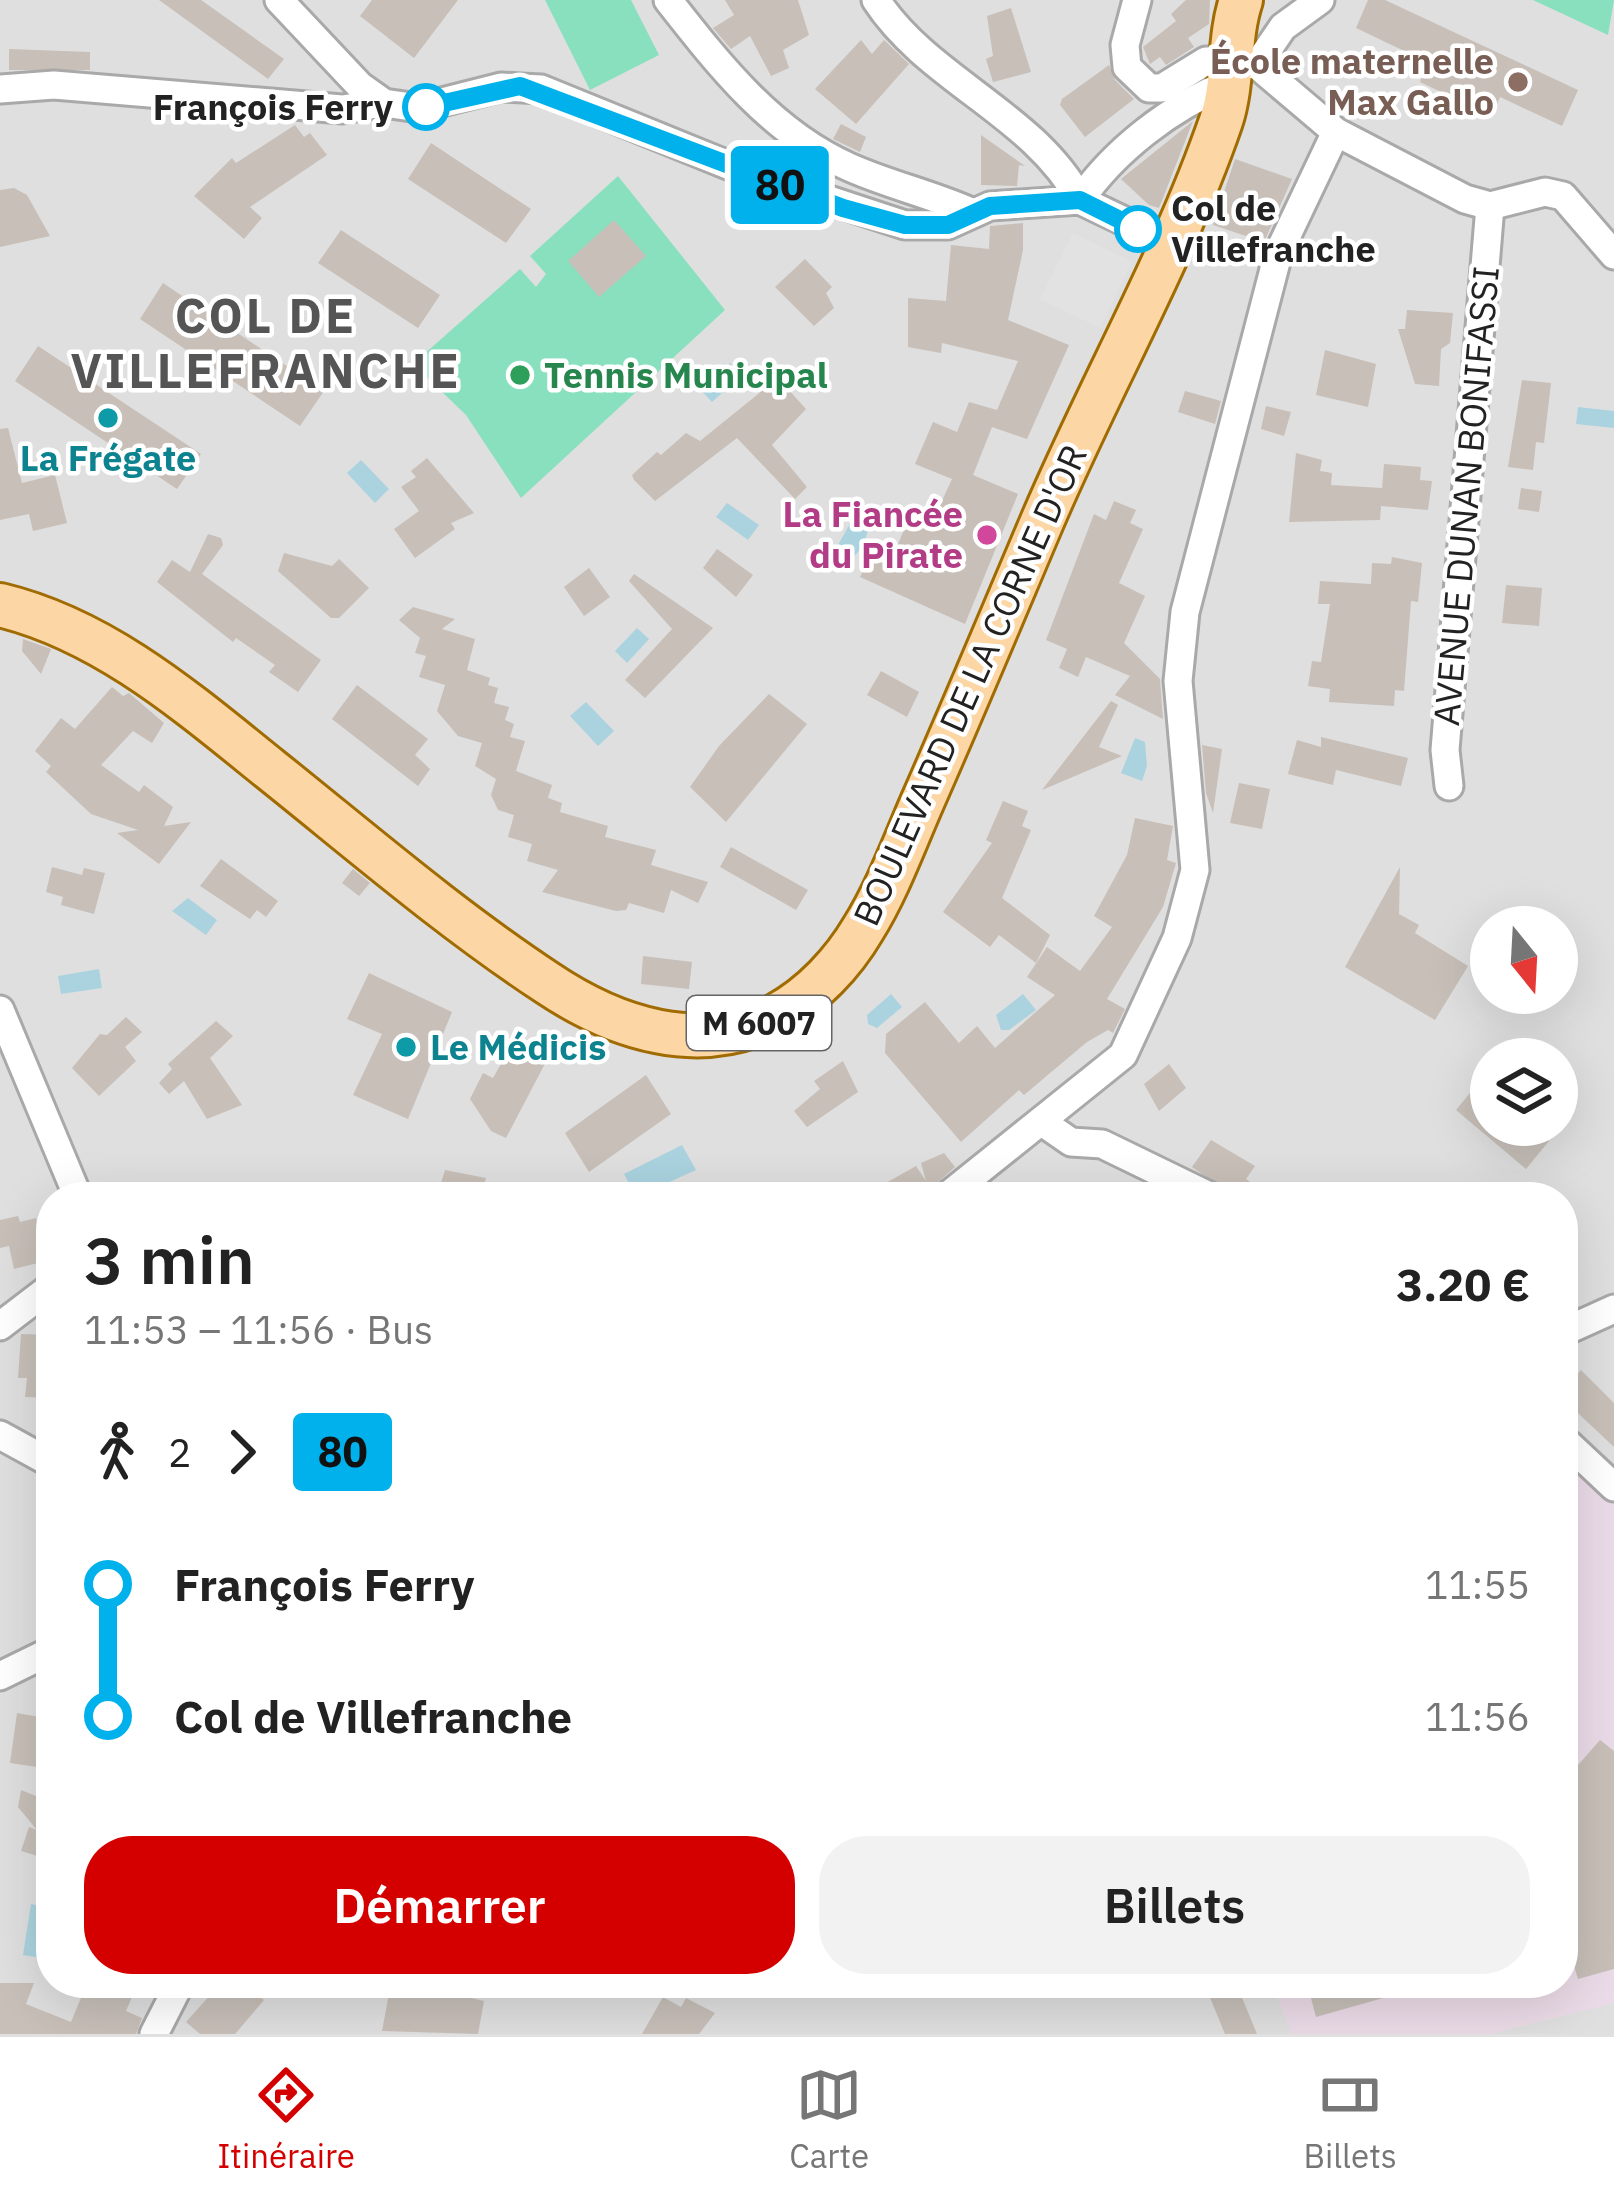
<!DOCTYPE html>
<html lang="fr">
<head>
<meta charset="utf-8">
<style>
	:root { --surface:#fff; --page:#f2f2f2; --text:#222; --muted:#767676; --line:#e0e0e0; --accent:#d40000 }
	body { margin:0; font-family:"IBM Plex Sans",sans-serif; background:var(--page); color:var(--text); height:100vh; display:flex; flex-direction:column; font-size:45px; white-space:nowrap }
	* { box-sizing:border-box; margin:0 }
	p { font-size:39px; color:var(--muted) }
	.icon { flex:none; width:66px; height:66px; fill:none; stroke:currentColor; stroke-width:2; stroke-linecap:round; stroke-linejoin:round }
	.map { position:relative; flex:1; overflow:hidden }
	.details { position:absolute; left:36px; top:1182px; width:1542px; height:816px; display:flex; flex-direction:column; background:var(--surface); border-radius:48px; box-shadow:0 12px 48px #0002 }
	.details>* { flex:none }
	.badge { padding:0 24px; border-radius:9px; font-size:42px; line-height:78px }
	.needle { width:78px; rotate:162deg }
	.fabs { position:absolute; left:1470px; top:906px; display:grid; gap:24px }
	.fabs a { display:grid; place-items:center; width:108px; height:108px; border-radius:50%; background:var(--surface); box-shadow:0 12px 48px #0002; font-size:60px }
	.map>.badge { position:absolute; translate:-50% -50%; box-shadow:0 0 0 6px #fff }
	.legs { display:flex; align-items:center; gap:18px; height:132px; padding:0 48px; font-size:39px }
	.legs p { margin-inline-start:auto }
	.head { display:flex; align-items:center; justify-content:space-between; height:204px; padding:0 48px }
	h1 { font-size:66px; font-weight:600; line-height:90px }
	.cta { display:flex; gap:24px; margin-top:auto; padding:24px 48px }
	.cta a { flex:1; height:138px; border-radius:48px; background:var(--accent); color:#fff; font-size:48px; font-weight:600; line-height:138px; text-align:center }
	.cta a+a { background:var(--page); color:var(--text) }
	ul { padding:0 48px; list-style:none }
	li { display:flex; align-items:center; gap:42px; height:132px; font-size:45px }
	li i { display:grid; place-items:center; width:18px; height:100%; margin:0 15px; background:currentColor }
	li i::after { content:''; width:30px; height:30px; margin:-15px; border:9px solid; border-radius:50%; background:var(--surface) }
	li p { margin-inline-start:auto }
	li:first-child i { background:linear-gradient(#0000 50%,currentColor 0) }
	li:last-child i { background:linear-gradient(currentColor 50%,#0000 0) }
	.tabs { display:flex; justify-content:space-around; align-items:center; height:168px; border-top:3px solid var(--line); background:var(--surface); font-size:33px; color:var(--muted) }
	.tabs a { display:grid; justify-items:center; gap:6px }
	.tabs .selected { color:var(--accent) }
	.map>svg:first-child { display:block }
	.residential { fill:#e0dfdf; fill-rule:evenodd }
	.industrial { fill:#ebdbe8 }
	.pitch { fill:#88e0be }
	.parking { fill:#e2e2e2 }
	.water { fill:#aad3df }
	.building { fill:#c7bfb8 }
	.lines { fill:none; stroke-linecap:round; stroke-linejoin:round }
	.street-casing { stroke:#a9a9a9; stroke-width:33 }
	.primary-casing { stroke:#a06b00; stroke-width:48 }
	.street { stroke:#fff; stroke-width:27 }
	.primary { stroke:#fcd6a4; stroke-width:42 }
	.line-1-casing { stroke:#fff; stroke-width:27 }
	.line-1 { stroke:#00b1eb; stroke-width:18 }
	.education-dot { fill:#8d6e63; stroke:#fff; stroke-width:4.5 }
	.stop-1-dot { fill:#fff; stroke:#00b1eb; stroke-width:6 }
	.leisure-dot { fill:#2e9e5b; stroke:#fff; stroke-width:4.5 }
	.culture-dot { fill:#0f9aa8; stroke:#fff; stroke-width:4.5 }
	.hotel-dot { fill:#d1479c; stroke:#fff; stroke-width:4.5 }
	.labels { text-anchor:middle; stroke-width:9; stroke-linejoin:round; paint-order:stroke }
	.shield { fill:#fff; stroke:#646464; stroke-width:3 }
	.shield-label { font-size:33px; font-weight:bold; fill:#222 }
	.education-label { font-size:36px; font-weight:bold; fill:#785e54; stroke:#fff; text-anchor:end }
	.stop-label { font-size:36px; font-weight:bold; fill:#222; stroke:#fff; text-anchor:end }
	.leisure-label { font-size:36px; font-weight:bold; fill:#27864d; stroke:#fff; text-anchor:start }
	.culture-label { font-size:36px; font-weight:bold; fill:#0d838f; stroke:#fff }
	.street-label { font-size:36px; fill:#222; stroke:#fff }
	.hotel-label { font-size:36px; font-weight:bold; fill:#b23c85; stroke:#fff; text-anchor:end }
	.district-label { font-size:48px; font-weight:bold; letter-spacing:3px; fill:#555; stroke:#fff }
</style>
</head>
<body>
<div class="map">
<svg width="1614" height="2034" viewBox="0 0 1614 2034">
	<rect width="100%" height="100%" fill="#f2efe9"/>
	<path class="residential" d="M0 0H1614V2034H0ZM1491 927H1557V993H1491ZM1491 1059H1557V1125H1491ZM51 1197H1563V1983H51Z"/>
	<path class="industrial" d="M1563 1453 1614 1496V2003L1490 2034H1292L1271 1983H1563Z"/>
	<g class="pitch">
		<path d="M545 0H631L659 55 590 90Z"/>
		<path d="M1533 0H1614L1608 35Z"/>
		<path d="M618 176 725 310 521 498 466 415 413 364 520 269 536 287 546 274 530 256Z"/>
	</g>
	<path class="parking" d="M1073 233 1132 262 1100 328 1040 299Z"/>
	<g class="water">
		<path d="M730 363 741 376 712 402 701 390Z"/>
		<path d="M1578 407 1614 411V428L1576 424Z"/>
		<path d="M361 460 389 489 375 503 347 473Z"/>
		<path d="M727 503 759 525 748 540 716 517Z"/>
		<path d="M856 513 868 517C872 528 861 554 850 559L838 545Z"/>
		<path d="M637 628 649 639 627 663 615 651Z"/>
		<path d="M586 702 614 731 598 746 570 716Z"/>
		<path d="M1135 738 1145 742 1147 766 1142 781 1121 773Z"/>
		<path d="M188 898 217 920 206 935 172 911Z"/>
		<path d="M99 969 102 988 61 994 58 976Z"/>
		<path d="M891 994 902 1007 877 1028 868 1024 867 1015Z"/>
		<path d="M1023 994 1036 1010 1009 1030H1001L996 1015Z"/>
		<path d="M682 1145 696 1170 636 1197 624 1174Z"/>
		<path d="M31 1904 51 1908 48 1959 23 1955Z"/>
	</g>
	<g class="building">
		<path d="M159 0H201L284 59 268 79Z"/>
		<path d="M372 0H458L414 58 360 16Z"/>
		<path d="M725 0H798L809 35 783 50 789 68 771 76 750 36 731 49 713 28 734 15Z"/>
		<path d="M1186 0H1210L1209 24 1188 38 1194 47 1166 65 1160 57 1150 64 1143 47 1176 21 1171 14Z"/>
		<path d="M1368 0H1385L1578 90 1562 126 1500 97 1492 116 1420 82 1422 77 1415 74 1421 59 1356 28Z"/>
		<path d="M1011 8 1031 72 993 82 986 59 993 56 987 16Z"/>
		<path d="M861 40 872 54 884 40 909 64 856 124 815 89Z"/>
		<path d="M9 49 90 52V70H9Z"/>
		<path d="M1109 65 1115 80 1134 99 1085 137 1060 105 1062 99Z"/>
		<path d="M1193 121 1159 208 1149 205 1121 179Z"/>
		<path d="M841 124 866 137 860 152 833 139Z"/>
		<path d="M295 125 304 137 310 133 327 155 250 207 262 218 244 239 194 196 232 158 236 163Z"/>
		<path d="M981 135 1025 166 1019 165 1017 186 981 185Z"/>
		<path d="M431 143 531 209 506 243 408 179Z"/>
		<path d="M1235 159 1292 179 1264 242 1213 225Z"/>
		<path d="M14 188 27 195 50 236 0 247V190Z"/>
		<path d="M614 220 646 256 599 297 568 261Z"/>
		<path d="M1023 223V250L1008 320 1069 345 1027 439 992 427 973 475 1018 494 965 624 860 577 869 557 889 566 908 520 928 531 952 479 915 464 933 422 957 432 969 402 997 410 1018 361 942 343 941 353 908 347V298L946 301 951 245 989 249 990 226Z"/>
		<path d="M341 230 440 295 418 328 318 263Z"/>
		<path d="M805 259 832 287 826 293 834 308 814 326 775 287Z"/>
		<path d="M163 283 324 391 300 426 140 319Z"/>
		<path d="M1407 310 1453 313 1450 343 1441 349 1439 386 1415 384 1398 329H1405Z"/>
		<path d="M38 346 201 454 177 489 15 381Z"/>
		<path d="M1325 350 1376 364 1368 407 1316 395Z"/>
		<path d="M778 378 806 409 772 445 807 487 795 499 737 438 655 501 634 480 632 475 657 452 661 455 686 433 700 441Z"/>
		<path d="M1522 380 1551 383 1544 443 1536 442 1533 470 1508 467Z"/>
		<path d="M1185 391 1221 401 1215 424 1178 412Z"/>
		<path d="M1266 406 1291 412 1284 436 1261 429Z"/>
		<path d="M8 428 22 483 55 475 67 523 33 531 29 514 0 520V429Z"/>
		<path d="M1296 453 1322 460 1320 471 1332 473 1331 485 1382 488 1381 502 1384 464 1421 467 1420 480 1432 481 1428 510 1381 506 1380 520 1289 522Z"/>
		<path d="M427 458 474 513 451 523 455 529 415 558 394 529 419 511 401 487 416 477 411 471Z"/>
		<path d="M1521 488 1542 491 1539 512 1518 509Z"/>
		<path d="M1114 501 1136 510 1130 523 1143 529 1119 583 1145 596 1124 643 1160 679 1163 719 1115 695 1130 676 1086 657 1078 677 1059 668 1067 649 1046 640 1094 514 1106 520Z"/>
		<path d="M208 534 221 538 223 545 202 574 321 660 298 692 269 672 275 665 236 638 233 642 157 582 172 560 190 572Z"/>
		<path d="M717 549 753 575 736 597 703 568Z"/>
		<path d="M284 553 332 566 339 559 369 588 339 618H331L278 571Z"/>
		<path d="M1392 557 1422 563 1418 602 1411 601 1404 691 1395 690 1394 706 1329 702 1330 689 1308 686 1312 661 1321 662 1330 604H1318L1320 581 1371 584 1372 563 1391 564Z"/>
		<path d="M589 568 610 597 584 616 564 587Z"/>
		<path d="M634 574 713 628 645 698 625 680 672 629 629 581Z"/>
		<path d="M1506 585 1542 588 1539 626 1502 623Z"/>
		<path d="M413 607 455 619 442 629 475 639 467 670 490 678 488 685 498 688 494 703 509 707 505 720 514 724 510 737 525 741 516 771 552 785 548 798 562 803 560 812 608 826 605 837 656 850 651 865 708 882 698 903 671 890 664 913 629 903 626 910 616 911 542 892 558 870 527 861 532 844 508 837 514 815 498 810 491 795 496 779 475 766 482 743 458 736 437 711 445 685 419 677 426 656 415 653 420 638 399 620Z"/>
		<path d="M23 639 51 649 41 674 22 651Z"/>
		<path d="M881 671 919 692 907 717 867 695Z"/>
		<path d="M357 685 428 739 415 755 430 769 418 786 332 719Z"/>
		<path d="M112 687 123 696 129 693 164 723 152 743 133 731 101 765 139 792 144 785 173 807 164 826 191 822 159 864 117 833 138 830 91 814 46 772 51 766 35 751 61 718 75 729Z"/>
		<path d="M769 694 807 724 726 822 690 787 719 746Z"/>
		<path d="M1111 701 1118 705 1099 747 1122 756 1042 790Z"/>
		<path d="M1321 737 1408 758 1401 786 1336 770 1333 785 1288 774 1297 740 1321 747Z"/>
		<path d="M1202 745 1222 749 1213 813 1206 793Z"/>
		<path d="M1239 783 1270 789 1262 829 1230 823Z"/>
		<path d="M1003 801 1028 811 1022 826 1031 830 1002 898 1050 935 1036 963 999 935 990 947 943 912 992 843 986 840Z"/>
		<path d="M1135 818 1173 826 1167 860 1176 863 1163 907 1107 999 1125 1009 1113 1033 1108 1030 1087 1042 1024 1095 1019 1090 961 1142 885 1053 886 1034 925 1002 959 1043 977 1026 995 1048 1055 995 1027 977 1047 947 1080 971 1112 927 1094 916 1127 855Z"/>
		<path d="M731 847 808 890 796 910 720 867Z"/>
		<path d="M221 859 278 901 266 917 257 910 250 919 200 886Z"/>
		<path d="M52 867 82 875 84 868 105 873 94 914 61 905 63 897 46 892Z"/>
		<path d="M1400 867 1399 914 1419 925 1415 933 1468 966 1435 1020 1345 967Z"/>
		<path d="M353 869 370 883 359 896 342 883Z"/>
		<path d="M643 956 692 962 689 989 641 984Z"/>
		<path d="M369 973 452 1012 408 1119 353 1095 382 1034 347 1019Z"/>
		<path d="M126 1017 142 1032 125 1047 136 1061 99 1096 72 1068 100 1034 107 1035Z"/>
		<path d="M216 1021 233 1036 210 1058 242 1105 207 1119 184 1081 169 1094 159 1083 172 1069 168 1064Z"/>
		<path d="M516 1037 550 1054 506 1138 491 1131 470 1099 483 1073 493 1078Z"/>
		<path d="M843 1061 858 1092 807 1127 794 1111 820 1089 814 1081Z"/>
		<path d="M1169 1064 1186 1088 1159 1111 1144 1084Z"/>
		<path d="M646 1075 671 1114 589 1172 565 1133Z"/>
		<path d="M1470 1093 1491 1110V1125H1531L1549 1141 1526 1169 1456 1110Z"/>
		<path d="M1211 1140 1255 1166 1246 1179 1271 1197H1235L1192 1167Z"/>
		<path d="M944 1153 955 1167 921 1197H861L916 1166 926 1181 921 1163Z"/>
		<path d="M445 1170 486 1178 481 1197 438 1193Z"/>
		<path d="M18 1216 20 1222 36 1218 46 1261 14 1269 9 1246 0 1248V1220Z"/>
		<path d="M21 1334 51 1335V1398L25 1397 27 1378H18Z"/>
		<path d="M1581 1370 1614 1403V1447L1563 1399V1388Z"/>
		<path d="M17 1713 51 1719V1761L45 1760 44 1768 10 1763Z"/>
		<path d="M1600 1740 1614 1751V1969L1578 1979 1563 1928V1769L1579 1764Z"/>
		<path d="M21 1790 51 1802 44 1832 51 1834V1860L21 1851 29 1827 37 1830 18 1807Z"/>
		<path d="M0 1983H34L26 2004 71 2022 87 1983H138L126 2011 142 2018 136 2034H0Z"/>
		<path d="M221 1983H245L264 2000 235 2034H200L186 2022Z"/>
		<path d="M391 1983 429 1991 438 1985 441 1993 451 1988 454 1996 465 1991 467 1997 484 2001 478 2034 382 2031Z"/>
		<path d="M1204 1983H1236L1257 2034H1225Z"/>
		<path d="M1307 1983H1414L1415 1989 1316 2017Z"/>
		<path d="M663 1997 681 2007 686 1998 715 2013 699 2034H642Z"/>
	</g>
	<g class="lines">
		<defs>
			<g id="street">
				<path d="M279 0 360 86 384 103 418 108 501 87 541 89 750 174 905 225H948L990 206 1080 200 1170 243"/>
				<path d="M668 0C719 65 772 133 849 167 889 185 931 194 971 212"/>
				<path d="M876 0C928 80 1035 115 1080 200"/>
				<path d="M1137 0 1125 45 1127 67 1149 88H1162L1206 61 1257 65 1336 132 1465 199 1490 206 1545 192 1563 196 1614 255"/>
				<path d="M1257 65 1283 27 1320 0"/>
				<path d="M0 89 54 85 342 109 384 103"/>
				<path d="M1080 200C1114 151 1171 106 1228 84"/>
				<path d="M1449 786 1445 750 1490 206"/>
				<path d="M0 1010 78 1197"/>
				<path d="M1042 1122 1071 1142 1102 1144 1211 1197"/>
				<path d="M946 1197 1123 1055 1177 938 1195 870 1178 681 1185 612 1278 254 1336 132"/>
				<path d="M0 1326 51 1287"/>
				<path d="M1563 1332 1614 1309"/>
				<path d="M0 1435 51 1463"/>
				<path d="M1563 1439 1614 1487"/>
				<path d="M0 1676 51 1651"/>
				<path d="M154 2034 180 1983"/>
			</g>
			<path id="primary" d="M0 605C104 630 188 703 270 769 360 841 449 918 546 982 614 1028 700 1057 777 1015 812 996 843 963 863 929 888 889 905 841 924 798 964 707 1002 616 1041 524 1098 389 1173 260 1221 121 1234 82 1228 39 1241 0"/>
		</defs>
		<use href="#street" class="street-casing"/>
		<use href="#primary" class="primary-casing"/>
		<use href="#street" class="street"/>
		<use href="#primary" class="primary"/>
	</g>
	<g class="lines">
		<defs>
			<path id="line-1" d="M426 107 520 86 843 208 905 225H948L990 206 1080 200 1138 229"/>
		</defs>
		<use href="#line-1" class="line-1-casing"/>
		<use href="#line-1" class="line-1"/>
	</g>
	<circle class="education-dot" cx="1518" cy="82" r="12"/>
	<g class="stop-1-dot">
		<circle cx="426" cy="107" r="21"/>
		<circle cx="1138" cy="229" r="21"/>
	</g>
	<circle class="leisure-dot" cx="520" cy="375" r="12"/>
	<g class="culture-dot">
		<circle cx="108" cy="418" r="12"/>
		<circle cx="406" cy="1047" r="12"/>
	</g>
	<circle class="hotel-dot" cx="987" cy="535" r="12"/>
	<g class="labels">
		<rect class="shield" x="687" y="996" width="144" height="54" rx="9"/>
		<g class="shield-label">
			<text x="759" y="1035">M 6007</text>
		</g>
		<g class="education-label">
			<text x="1494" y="74">École maternelle<tspan x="1494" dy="41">Max Gallo</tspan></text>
		</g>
		<g class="stop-label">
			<text x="393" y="120">François Ferry</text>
			<text x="1171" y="221" text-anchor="start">Col de<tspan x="1171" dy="41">Villefranche</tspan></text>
		</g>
		<g class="leisure-label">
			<text x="544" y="388">Tennis Municipal</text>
		</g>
		<g class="culture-label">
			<text x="108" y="471">La Frégate</text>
			<text x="430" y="1060" text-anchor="start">Le Médicis</text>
		</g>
		<g class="street-label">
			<text transform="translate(1466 496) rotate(-85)" y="13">AVENUE DUNAN BONIFASSI</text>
			<text transform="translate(970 685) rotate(-66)" y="13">BOULEVARD DE LA CORNE D'OR</text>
		</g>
		<g class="hotel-label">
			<text x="963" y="527">La Fiancée<tspan x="963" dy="41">du Pirate</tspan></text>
		</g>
		<g class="district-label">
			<text x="266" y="333">COL DE<tspan x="266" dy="55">VILLEFRANCHE</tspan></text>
		</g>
	</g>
</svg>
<div class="fabs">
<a><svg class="needle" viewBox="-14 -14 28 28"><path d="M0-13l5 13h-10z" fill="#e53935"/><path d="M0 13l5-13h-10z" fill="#767676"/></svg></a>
<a><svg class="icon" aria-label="layers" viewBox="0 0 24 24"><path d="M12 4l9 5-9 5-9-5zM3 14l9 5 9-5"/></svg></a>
</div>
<b class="badge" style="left:780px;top:185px;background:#00b1eb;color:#111">80</b>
<section class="details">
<div class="head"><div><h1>3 min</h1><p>11:53 – 11:56 · Bus</p></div><b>3.20 €</b></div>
<div class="legs"><svg class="icon" aria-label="walk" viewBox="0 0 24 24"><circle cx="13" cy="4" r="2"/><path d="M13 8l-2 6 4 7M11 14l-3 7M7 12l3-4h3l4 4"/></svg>2<svg class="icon" aria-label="forward" viewBox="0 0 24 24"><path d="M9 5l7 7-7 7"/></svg><b class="badge" style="background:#00b1eb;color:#111">80</b></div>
<ul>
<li><i style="color:#00b1eb"></i><b>François Ferry</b><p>11:55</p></li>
<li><i style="color:#00b1eb"></i><b>Col de Villefranche</b><p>11:56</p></li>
</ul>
<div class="cta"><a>Démarrer</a><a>Billets</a></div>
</section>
</div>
<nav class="tabs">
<a class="selected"><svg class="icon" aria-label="directions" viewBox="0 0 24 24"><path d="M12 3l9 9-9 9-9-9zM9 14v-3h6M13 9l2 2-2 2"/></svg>Itinéraire</a>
<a><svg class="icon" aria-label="map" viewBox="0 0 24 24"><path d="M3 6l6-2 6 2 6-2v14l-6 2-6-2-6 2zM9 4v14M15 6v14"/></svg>Carte</a>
<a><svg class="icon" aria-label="tickets" viewBox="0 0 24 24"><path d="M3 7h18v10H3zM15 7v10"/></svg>Billets</a>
</nav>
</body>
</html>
